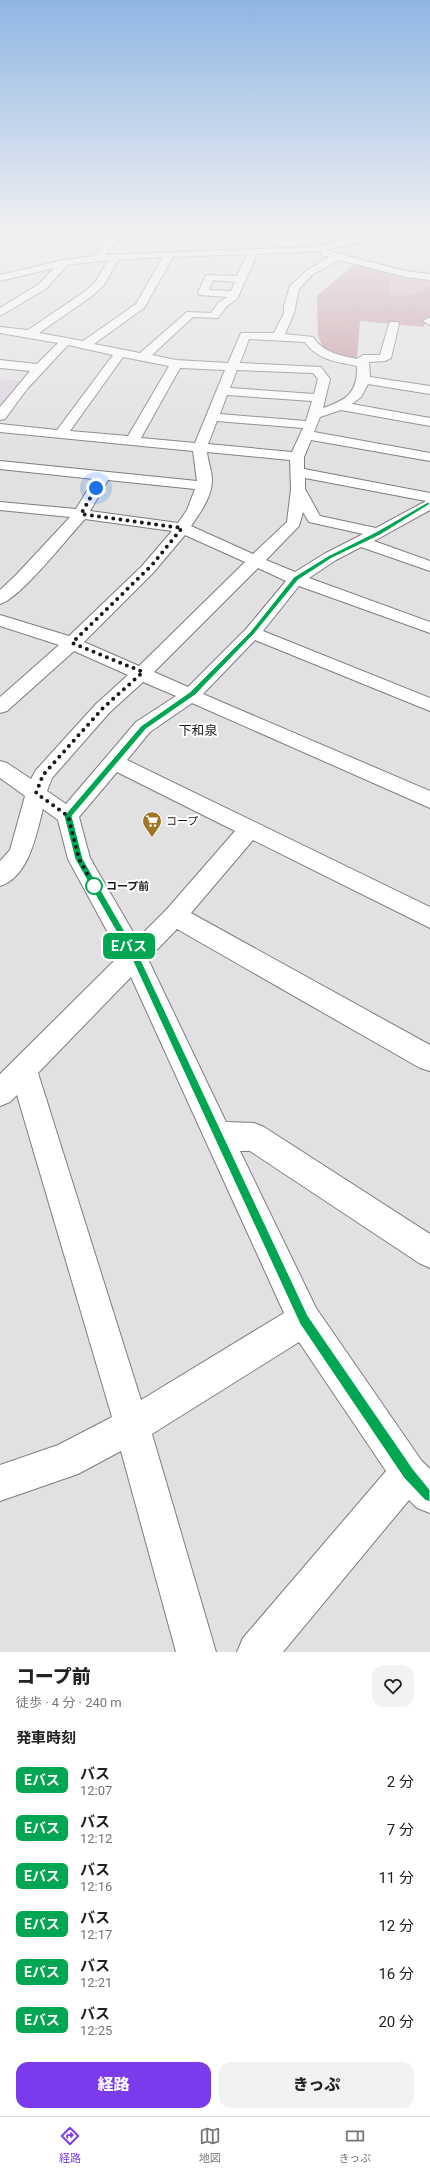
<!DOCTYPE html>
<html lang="ja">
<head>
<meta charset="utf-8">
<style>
	:root { --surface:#fff; --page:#f2f2f2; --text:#222; --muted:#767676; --line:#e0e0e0; --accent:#7c3aed }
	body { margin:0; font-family:Roboto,"Noto Sans JP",sans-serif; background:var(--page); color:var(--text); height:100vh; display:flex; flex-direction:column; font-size:15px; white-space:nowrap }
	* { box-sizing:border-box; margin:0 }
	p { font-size:13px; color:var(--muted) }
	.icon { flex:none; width:22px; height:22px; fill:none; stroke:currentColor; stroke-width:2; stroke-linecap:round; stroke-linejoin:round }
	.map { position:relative; height:1652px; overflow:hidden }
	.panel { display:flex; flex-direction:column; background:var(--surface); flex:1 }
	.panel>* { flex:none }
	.badge { padding:0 8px; border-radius:6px; font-size:14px; line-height:26px }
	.you { position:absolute; width:20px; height:20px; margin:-10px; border:3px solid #fff; border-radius:50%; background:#1a73e8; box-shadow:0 0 0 6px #1a73e833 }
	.map>.badge { position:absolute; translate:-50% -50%; box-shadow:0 0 0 2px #fff }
	h2 { padding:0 16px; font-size:15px; line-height:36px }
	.round { display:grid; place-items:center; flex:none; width:42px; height:42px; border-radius:12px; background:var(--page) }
	.head { display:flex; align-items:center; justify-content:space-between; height:68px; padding:0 16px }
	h1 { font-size:19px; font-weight:800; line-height:30px }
	.button { display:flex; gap:8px; margin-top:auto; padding:8px 16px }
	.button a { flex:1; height:46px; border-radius:12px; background:var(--accent); color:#fff; font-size:16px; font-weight:800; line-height:46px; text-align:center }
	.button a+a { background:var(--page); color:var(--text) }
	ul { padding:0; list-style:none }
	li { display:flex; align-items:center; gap:12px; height:48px; padding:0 16px }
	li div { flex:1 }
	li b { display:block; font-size:15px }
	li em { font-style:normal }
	li .badge { min-width:44px; font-weight:700; text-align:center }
	.tab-bar { display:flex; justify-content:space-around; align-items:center; height:56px; border-top:1px solid var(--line); background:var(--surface); font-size:11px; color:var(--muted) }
	.tab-bar a { display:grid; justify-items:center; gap:2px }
	.tab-bar .selected { color:var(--accent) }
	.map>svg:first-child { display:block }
	.built { fill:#dad3dd }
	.green { fill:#ccacb1 }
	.forest { fill:#c3979f }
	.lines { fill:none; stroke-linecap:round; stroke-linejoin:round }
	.river { fill:#abb8dc; fill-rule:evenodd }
	.minor-casing { stroke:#7e7c7f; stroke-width:2 }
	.path { stroke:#a5a4a6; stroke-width:1; stroke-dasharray:1.5 1.5; stroke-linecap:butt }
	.minor { fill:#fff; fill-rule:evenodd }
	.line { fill:#00a651; stroke:#fff }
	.walk { stroke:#1b1a1b; stroke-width:4; stroke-dasharray:0 7.2 }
	.stop-dot { fill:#fff; stroke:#00a651; stroke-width:2 }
	.labels { text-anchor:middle; stroke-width:4; stroke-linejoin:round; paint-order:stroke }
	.poi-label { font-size:11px; fill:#1b1a1b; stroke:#fff; text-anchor:start }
	.stop-label { font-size:11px; font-weight:bold; fill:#1b1a1b; stroke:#fff; text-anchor:start }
	.quarter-label { font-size:13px; fill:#1b1a1b; stroke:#fff }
</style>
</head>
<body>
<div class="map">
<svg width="430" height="1652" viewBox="0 0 430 1652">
	<rect width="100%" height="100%" fill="#e2e0e3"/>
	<path class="built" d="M0 379 21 381 0 408Z"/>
	<path class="green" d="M388 271 430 278V286H427L424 292 401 296 390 294 391 282Z"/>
	<path class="forest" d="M361 264 388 271 391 274 390 294 401 296 424 292 427 286H430V318L423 327 360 321 357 358 326 354 318 336 317 296 352 266Z"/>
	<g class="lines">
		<path class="river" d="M0 235H40L37 239 0 246Z"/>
		<defs>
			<g id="minor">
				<path d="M113 235H122L105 255 314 247 351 238 376 235H396L392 238 351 244 324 250 406 271 430 274V280L406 277 339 260 312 275 299 289 294 313 285 334 313 337C324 353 339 355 357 359L363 355H380L389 324 390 322H398L399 324 391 358 385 361 369 362 370 377 430 386V394L368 384 361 397 352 404 430 418V426L341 410 320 417 314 432 430 453V461L311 440 304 457V469L430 493V510L374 541 430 561V571L361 547 336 560 309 578 430 622V633L299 586 263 631 430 698V711L255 640 203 694 430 791V808L192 703 150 732 127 760 430 907V928L253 840 191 913 430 1045V1071L420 1068 177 929 148 959 226 1122 254 1123 264 1127 430 1234V1268L419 1263 250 1151H240L316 1308 421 1460 430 1469V1513L417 1508 409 1500 283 1652H237L243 1638 386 1471 299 1342 152 1434 216 1652H176L121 1451 78 1474 0 1501V1465L58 1445 112 1417 17 1095 10 1102 0 1106V1074L120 955 68 859 58 820 43 809C36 835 29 877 0 886V861L10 850 25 796 0 778V761L7 763 31 779 36 770 96 704 128 675 74 651 7 711 0 713V697L59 645 0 626V615L69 636 142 566 172 531 85 519C68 537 20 599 0 604V590L16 575 70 517 0 510V502L76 509 94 479 0 469V461L197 481 193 451 0 432V424L57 430 113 355 68 345 27 389 5 419 0 420V407L30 371 0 368V360L37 364 58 343 0 333V327L28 330 84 292 96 281 108 260 67 265 47 288 0 316V308L39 284 54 268 0 281V275L64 260 94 256ZM321 251V255L329 257 306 271 290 286 284 306V313L274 333H241L228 363 176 360 152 355 193 317 218 318 227 306 237 299 257 254ZM247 254 237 276 206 275 198 293 199 295 228 297 219 302 211 313 187 312 140 353 94 344 144 308 173 257ZM163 257 136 304 83 341 39 333 92 296 104 285 118 260ZM213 280 235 282 231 291 209 290ZM249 339 305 342C317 360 338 362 357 366 358 392 347 400 323 408L330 379 321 367 240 363ZM123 357 169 366 128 436 70 431ZM180 368 225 370 195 443 141 438ZM237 370 313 373 318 379 314 394 230 388ZM227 395 312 401 306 421 220 414ZM217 421 303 428 292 452 208 444ZM207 452 290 460 291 489 287 522 253 554 191 526C200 513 212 497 212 480 212 471 208 462 207 452ZM305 478 426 501 376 528 320 516 305 489ZM108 480 195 489 187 510 178 523 90 511ZM303 512 309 522 363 534 324 554 295 572 266 560 299 526ZM185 535 245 562 139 666 84 642 153 573ZM258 568 286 581 246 629 188 687 154 672ZM143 682 176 696 136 722 66 804 47 791 52 778 110 712ZM117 772 235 831 167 909 137 939 90 858 79 817ZM131 977 284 1313 141 1400 38 1073Z"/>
				<path d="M428 318H430V325L423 321Z"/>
			</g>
		</defs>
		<use href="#minor" class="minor-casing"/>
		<g class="path">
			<path d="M386 309 392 301 401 296 402 290"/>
			<path d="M344 342C344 336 345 335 348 331 350 325 348 318 352 312 362 296 384 295 401 296L414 311"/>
		</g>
		<use href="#minor" class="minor"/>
	</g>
	<linearGradient id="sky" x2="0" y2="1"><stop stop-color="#8fb6e3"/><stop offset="0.5" stop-color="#f2f1f2"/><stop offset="1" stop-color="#f2f1f2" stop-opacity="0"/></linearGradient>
	<rect width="430" height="466" fill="url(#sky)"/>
	<path class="line" d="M428 502 430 504 380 535 332 558 298 580 254 634 195 695 146 729 72 816 83 859 140 958 308 1316 413 1469 430 1490V1502L425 1500 404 1478 300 1324 132 959 75 859 64 816 141 726 190 692 250 632 294 577 328 556 376 532Z"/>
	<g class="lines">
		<path class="walk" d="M94 886 79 859 68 816 36 793 43 775 103 708 143 672 72 643 152 565 182 528 81 514 96 488"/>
	</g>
	<defs>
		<symbol id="supermarket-pin" viewBox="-11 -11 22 30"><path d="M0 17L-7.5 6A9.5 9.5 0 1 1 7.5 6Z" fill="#9f7524" stroke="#fff"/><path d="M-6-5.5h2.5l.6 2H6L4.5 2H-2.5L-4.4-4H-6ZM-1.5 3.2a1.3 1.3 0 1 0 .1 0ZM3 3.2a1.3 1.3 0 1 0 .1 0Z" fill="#fff"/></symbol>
	</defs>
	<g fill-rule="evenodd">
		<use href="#supermarket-pin" x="141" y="810" width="22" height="30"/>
	</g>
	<circle class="stop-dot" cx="94" cy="886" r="8"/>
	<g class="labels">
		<g class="poi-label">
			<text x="166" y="825">コープ</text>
		</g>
		<g class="stop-label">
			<text x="106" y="890">コープ前</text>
		</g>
		<g class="quarter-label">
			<text x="198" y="735">下和泉</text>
		</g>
	</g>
</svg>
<div class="you" style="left:96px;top:488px"></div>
<b class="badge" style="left:129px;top:946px;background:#00a651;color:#fff">Eバス</b>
</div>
<section class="panel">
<div class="head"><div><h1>コープ前</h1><p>徒歩 · 4 分 · 240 m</p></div><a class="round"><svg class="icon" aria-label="heart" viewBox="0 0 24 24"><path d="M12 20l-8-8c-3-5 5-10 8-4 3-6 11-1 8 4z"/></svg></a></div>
<h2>発車時刻</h2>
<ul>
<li><span class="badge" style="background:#00a651;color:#fff">Eバス</span><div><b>バス</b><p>12:07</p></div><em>2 分</em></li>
<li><span class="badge" style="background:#00a651;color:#fff">Eバス</span><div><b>バス</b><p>12:12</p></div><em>7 分</em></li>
<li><span class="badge" style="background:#00a651;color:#fff">Eバス</span><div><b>バス</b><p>12:16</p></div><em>11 分</em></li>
<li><span class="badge" style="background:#00a651;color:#fff">Eバス</span><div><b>バス</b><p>12:17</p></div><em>12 分</em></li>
<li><span class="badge" style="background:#00a651;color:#fff">Eバス</span><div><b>バス</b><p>12:21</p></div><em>16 分</em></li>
<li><span class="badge" style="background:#00a651;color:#fff">Eバス</span><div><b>バス</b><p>12:25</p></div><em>20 分</em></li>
</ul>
<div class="button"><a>経路</a><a>きっぷ</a></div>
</section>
<nav class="tab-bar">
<a class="selected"><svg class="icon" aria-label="directions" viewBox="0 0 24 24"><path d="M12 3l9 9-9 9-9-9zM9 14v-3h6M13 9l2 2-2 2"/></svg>経路</a>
<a><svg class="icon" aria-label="map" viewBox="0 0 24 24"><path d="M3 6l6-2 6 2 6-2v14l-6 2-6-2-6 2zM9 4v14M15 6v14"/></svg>地図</a>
<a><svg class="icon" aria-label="tickets" viewBox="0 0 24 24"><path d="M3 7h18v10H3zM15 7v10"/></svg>きっぷ</a>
</nav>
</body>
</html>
